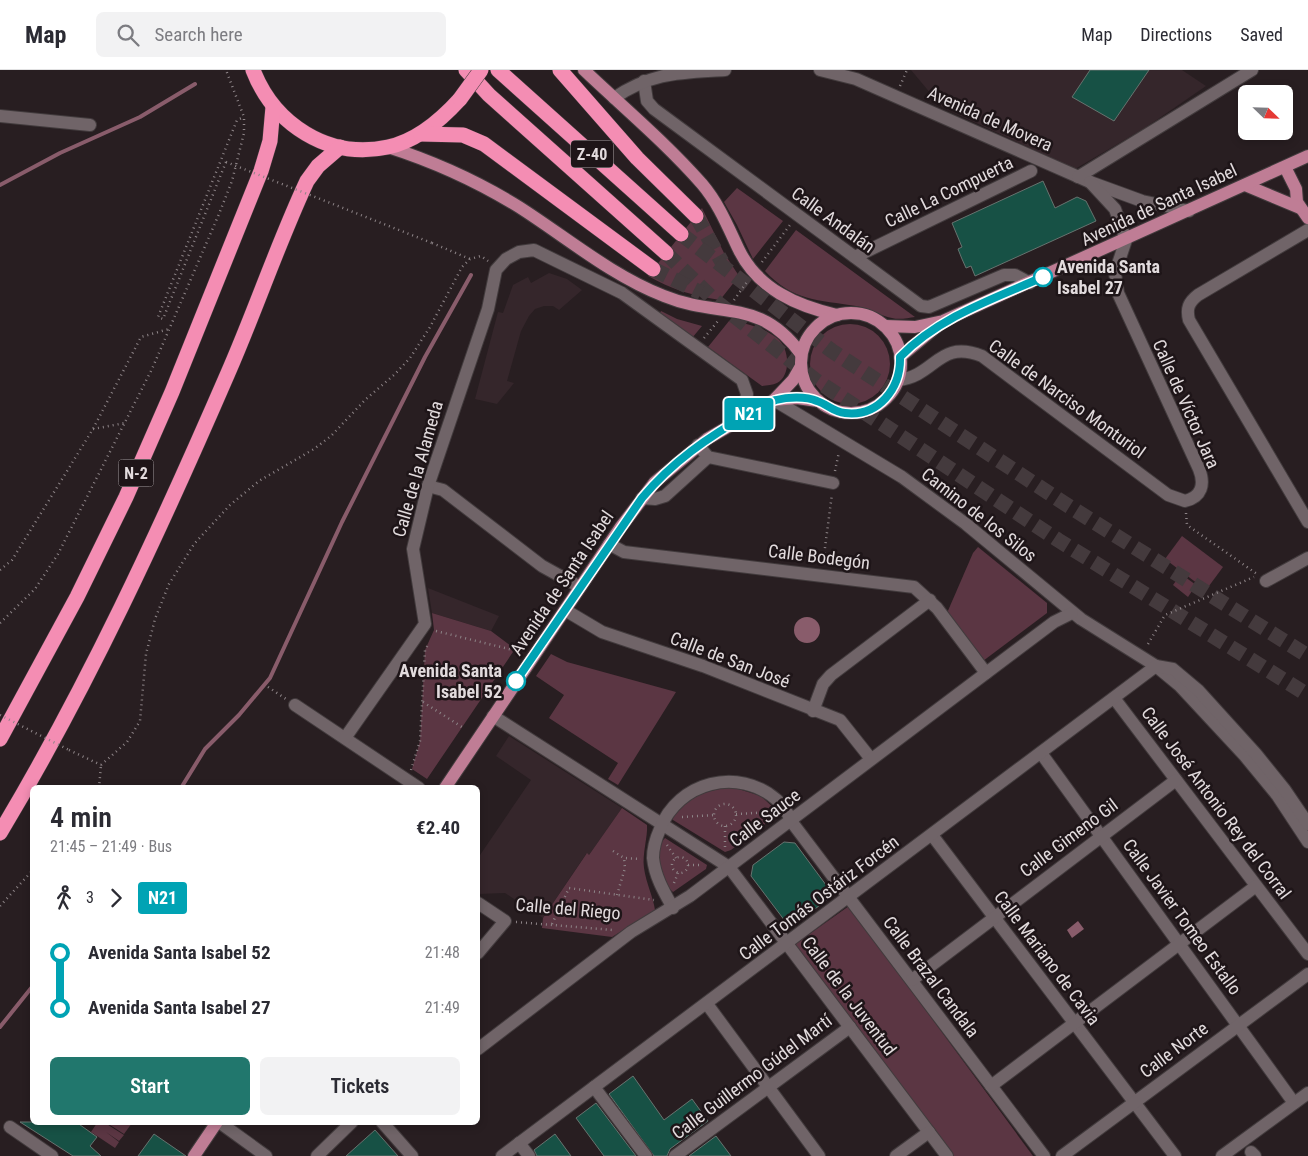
<!DOCTYPE html>
<html lang="en">
<head>
<meta charset="utf-8">
<style>
	:root { --surface:#fff; --page:#f2f2f3; --text:#2b2b33; --muted:#7c7c81; --line:#e1e1e2; --accent:#21776d }
	body { margin:0; font-family:"Roboto Condensed",sans-serif; background:var(--page); color:var(--text); height:100vh; display:flex; flex-direction:column; font-size:19px; white-space:nowrap }
	* { box-sizing:border-box; margin:0 }
	p { font-size:16px; color:var(--muted) }
	.icon { flex:none; width:28px; height:28px; fill:none; stroke:currentColor; stroke-width:2; stroke-linecap:round; stroke-linejoin:round }
	.map { position:relative; flex:1; overflow:hidden }
	.side { position:absolute; left:30px; top:715px; width:450px; height:340px; display:flex; flex-direction:column; background:var(--surface); border-radius:8px; box-shadow:0 2px 8px #0003 }
	.side>* { flex:none }
	.badge { padding:0 10px; border-radius:4px; font-size:18px; line-height:32px }
	.needle { width:32px; rotate:113deg }
	.fabs { position:absolute; left:1238px; top:15px; display:grid; gap:10px }
	.fabs a { display:grid; place-items:center; width:55px; height:55px; border-radius:8px; background:var(--surface); box-shadow:0 2px 8px #0003; font-size:25px }
	.map>.badge { position:absolute; translate:-50% -50%; box-shadow:0 0 0 2px #fff }
	.legs { display:flex; align-items:center; gap:8px; height:55px; padding:0 20px; font-size:16px }
	.legs p { margin-inline-start:auto }
	.summary { display:flex; align-items:center; justify-content:space-between; height:85px; padding:0 20px }
	h1 { font-size:28px; font-weight:600; line-height:38px }
	.cta { display:flex; gap:10px; margin-top:auto; padding:10px 20px }
	.cta a { flex:1; height:58px; border-radius:8px; background:var(--accent); color:#fff; font-size:20px; font-weight:600; line-height:58px; text-align:center }
	.cta a+a { background:var(--page); color:var(--text) }
	ul { padding:0 20px; list-style:none }
	li { display:flex; align-items:center; gap:18px; height:55px; font-size:19px }
	li i { display:grid; place-items:center; width:8px; height:100%; margin:0 6px; background:currentColor }
	li i::after { content:''; width:12px; height:12px; margin:-6px; border:4px solid; border-radius:50%; background:var(--surface) }
	li p { margin-inline-start:auto }
	li:first-child i { background:linear-gradient(#0000 50%,currentColor 0) }
	li:last-child i { background:linear-gradient(currentColor 50%,#0000 0) }
	header { display:flex; align-items:center; gap:30px; box-sizing:border-box; height:70px; padding:0 25px; background:var(--surface); border-bottom:1px solid var(--line) }
	header strong { font-size:24px }
	nav { display:flex; gap:28px; margin-inline-start:auto; font-size:18px }
	.search { width:350px; height:45px; background:var(--page); display:flex; align-items:center; gap:12px; box-sizing:border-box; padding:0 18px; border-radius:8px; color:var(--muted); font-size:19px }
	.map>svg:first-child { display:block }
	.built { fill:#35262b }
	.green { fill:#5b3643 }
	.water { fill:#895c6b }
	.lines { fill:none; stroke-linecap:round; stroke-linejoin:round }
	.stream { stroke:#895c6b; stroke-width:4 }
	.building { fill:#175145; stroke:#67736f }
	.highway-tunnel { stroke:#443a3d; stroke-width:15; stroke-dasharray:15 8; stroke-linecap:butt }
	.minor-casing { stroke:#423b3d; stroke-width:14 }
	.major-casing { stroke:#423b3d; stroke-width:14 }
	.highway-casing { stroke:#423b3d; stroke-width:16 }
	.path { stroke:#8e8588; stroke-width:2.5; stroke-dasharray:1 4; stroke-linecap:butt }
	.minor { stroke:#706468; stroke-width:12 }
	.major { stroke:#bf7d95; stroke-width:12 }
	.highway { stroke:#f48db3; stroke-width:15 }
	.highway-bridge-casing { stroke:#423b3d; stroke-width:16; stroke-linecap:butt }
	.path-bridge { stroke:#8e8588; stroke-width:2.5; stroke-dasharray:1 4; stroke-linecap:butt }
	.highway-bridge { stroke:#f48db3; stroke-width:15 }
	.line-1-casing { stroke:#fff; stroke-width:11 }
	.line-1 { stroke:#00a3b4; stroke-width:8 }
	.stop-1-dot { fill:#fff; stroke:#00a3b4; stroke-width:2.5 }
	.labels { text-anchor:middle; stroke-width:5; stroke-linejoin:round; paint-order:stroke }
	.shield { fill:#1e1518; stroke:#a7a0a2; stroke-width:1 }
	.shield-label { font-size:16px; font-weight:bold; fill:#e2dbdd }
	.street-label { font-size:18px; fill:#e2dbdd; stroke:#1e1518 }
	.stop-label { font-size:18px; font-weight:bold; fill:#e2dbdd; stroke:#1e1518; text-anchor:start }
</style>
</head>
<body>
<header>
<strong>Map</strong>
<div class="search"><svg class="icon" aria-label="search" viewBox="0 0 24 24"><circle cx="10" cy="10" r="6"/><path d="M15 15l6 6"/></svg>Search here</div>
<nav><a>Map</a><a>Directions</a><a>Saved</a></nav>
</header>
<div class="map">
<svg width="1308" height="1086" viewBox="0 0 1308 1086">
	<rect width="100%" height="100%" fill="#281e21"/>
	<g class="built">
		<path d="M911 0H1182L1206 16 1145 58 1075 99 942 37Z"/>
		<path d="M549 203 567 209 582 220 559 240 553 236H544L535 239 529 246 521 261 507 311 514 313 497 334 475 329 498 242 503 243 513 215 528 207 531 213Z"/>
		<path d="M428 518 499 546 491 561 432 543Z"/>
		<path d="M509 666 622 738 589 785 586 784 543 848 505 823 478 824V788L531 710 496 686Z"/>
	</g>
	<g class="green">
		<path d="M737 118 783 151 753 189 737 155 724 132Z"/>
		<path d="M702 138 724 183 739 206 720 230C693 226 671 219 648 206Z"/>
		<path d="M796 160 915 247C908 248 899 250 892 248 880 246 868 238 856 236 819 230 792 231 765 201Z"/>
		<path d="M661 241 677 249 702 256 692 268 660 243Z"/>
		<path d="M729 251C745 253 763 257 777 268 789 277 792 305 777 313 773 315 767 315 762 316L708 277Z"/>
		<circle cx="850" cy="294" r="40"/>
		<path d="M1182 466 1223 497 1206 520 1165 489Z"/>
		<path d="M978 477 1047 533V543L983 591 947 543 973 483Z"/>
		<path d="M1181 504 1196 515 1188 527 1173 515Z"/>
		<path d="M432 543 491 561 515 579 427 709 412 699 420 671 425 580 434 560Z"/>
		<path d="M551 584 567 592 676 622 618 715 608 709 618 693 549 648 564 625 536 606Z"/>
		<path d="M732 717 761 726 778 742 776 746 731 780 725 782 673 750 672 747C690 725 705 721 732 717Z"/>
		<path d="M622 738 647 755C648 766 642 784 644 798 646 813 653 826 655 840L612 867 542 858 543 848 587 783 589 785Z"/>
		<path d="M665 768 707 795 706 799 673 822C661 813 652 780 665 768Z"/>
		<path d="M849 836 1033 1086H953L794 875Z"/>
		<path d="M97 1053H105L124 1065 119 1071 106 1062 119 1072 115 1078 91 1062Z"/>
		<path d="M107 1053H132L124 1064Z"/>
	</g>
	<g class="water">
		<circle cx="807" cy="560" r="13"/>
		<path d="M1078 851 1084 859 1072 868 1067 860Z"/>
	</g>
	<g class="lines">
		<g class="stream">
			<path d="M0 115 60 83 140 47 195 14"/>
			<path d="M181 718 205 679 239 645 270 608 342 452 425 287 471 205"/>
			<path d="M0 957 32 917"/>
		</g>
	</g>
	<g class="building">
		<path d="M1090 0H1149L1114 51 1072 27Z"/>
		<path d="M1043 111 1055 138 1077 127 1086 131 1096 151 975 206 971 196 966 198 962 189 958 179 962 177 952 153Z"/>
		<path d="M784 772 795 773 829 819 827 830 796 853 785 851 751 806 753 795Z"/>
		<path d="M633 1006 664 1050 692 1029 708 1051 670 1079 667 1086H654L609 1024Z"/>
		<path d="M596 1033 636 1086H604L576 1048Z"/>
		<path d="M20 1052H76L97 1067 90 1076 101 1086H73Z"/>
		<path d="M375 1060 398 1086H346Z"/>
		<path d="M154 1064 186 1086H138Z"/>
		<path d="M555 1064 571 1086H537L534 1080Z"/>
		<path d="M716 1066 731 1086H689Z"/>
	</g>
	<g class="lines">
		<g class="highway-tunnel">
			<path d="M696 146 722 192"/>
			<path d="M681 164 832 281 1067 435 1308 586"/>
			<path d="M666 183 713 229 814 309 1058 470 1308 625"/>
			<path d="M653 199 701 223"/>
		</g>
		<defs>
			<g id="minor">
				<path d="M820 0 856 9 1090 112 1142 131 1189 141"/>
				<path d="M644 11 647 31 654 39 921 236 929 237 1004 205H1015L1030 213"/>
				<path d="M614 28C652 2 680 3 725 0"/>
				<path d="M0 46 90 55"/>
				<path d="M1078 107 1252 0"/>
				<path d="M1308 160 1198 225C1189 232 1186 238 1189 250L1308 452"/>
				<path d="M855 187 1031 101"/>
				<path d="M898 310C936 306 938 269 982 286L1168 425 1185 431C1202 427 1205 414 1199 399L1118 223 1115 203 1126 170 1115 139 1090 112"/>
				<path d="M774 330 902 407 966 454 1081 549 1156 596 1179 615 1245 686 1277 725 1308 772"/>
				<path d="M698 375 708 387 833 413"/>
				<path d="M428 416 443 420 542 496 580 517"/>
				<path d="M642 428 655 429 665 426 708 387"/>
				<path d="M609 474 624 482 914 517 937 538 986 603"/>
				<path d="M1266 511 1308 488"/>
				<path d="M565 540 602 562 703 596 840 650 871 689"/>
				<path d="M1114 628 1308 884"/>
				<path d="M295 635 419 718"/>
				<path d="M813 641 823 614 831 605 930 530"/>
				<path d="M493 646 729 797 947 1086"/>
				<path d="M345 668 425 554 413 479 428 416 488 239 496 200 506 189 519 182 534 180 622 223 742 310 747 324 743 347"/>
				<path d="M1041 683 1294 1033"/>
				<path d="M932 765 1175 1086"/>
				<path d="M478 833 505 851 478 883"/>
				<path d="M673 838C664 822 655 807 653 788 653 778 656 768 660 759 678 712 738 696 777 730 785 737 789 746 794 755L1044 1086"/>
				<path d="M912 910 1176 710"/>
				<path d="M707 934 819 1086"/>
				<path d="M478 979 631 862 690 826 1054 552 1072 543"/>
				<path d="M991 1016 1256 816"/>
				<path d="M594 1017 646 1086"/>
				<path d="M219 1052 266 1086"/>
				<path d="M382 1052 412 1086"/>
				<path d="M10 1057 52 1086"/>
				<path d="M519 1073 529 1086"/>
				<path d="M1251 1082 1255 1086"/>
				<path d="M317 1086 352 1052"/>
				<path d="M502 1086 1156 596 1173 599 1198 620 1256 684 1285 720 1308 754"/>
				<path d="M675 1086 850 957"/>
				<path d="M896 1086 929 1062"/>
				<path d="M1062 1086 1308 904"/>
				<path d="M1222 1086 1308 1023"/>
			</g>
			<g id="major">
				<path d="M584 0C623 37 666 73 702 114 719 134 728 157 739 180 758 219 797 236 837 245"/>
				<path d="M388 77C435 92 477 111 519 137 566 167 612 206 664 226 720 249 760 227 801 284"/>
				<path d="M1285 97 1296 119 1297 132 1308 148"/>
				<path d="M1245 115 1300 138"/>
				<circle cx="851" cy="293" r="50"/>
				<path d="M885 256 915 257 943 251 1308 86"/>
				<path d="M900 287 941 253"/>
				<path d="M774 330 797 328 818 331"/>
				<path d="M445 718 620 458 655 412 707 369 774 330 793 310 801 296"/>
				<path d="M194 1086 217 1052"/>
			</g>
			<g id="highway">
				<path d="M253 0C274 54 328 90 388 77 417 71 441 50 460 29"/>
				<path d="M466 0 489 25 666 183"/>
				<path d="M498 0 681 164"/>
				<path d="M560 0 637 88 696 146"/>
				<path d="M421 64 463 65 484 74 653 199"/>
				<path d="M0 669 77 527 126 427 172 322 261 101 270 71 273 37"/>
				<path d="M0 763C88 616 160 460 228 303 256 239 278 173 307 111L318 96 340 77"/>
			</g>
		</defs>
		<use href="#minor" class="minor-casing"/>
		<use href="#major" class="major-casing"/>
		<use href="#highway" class="highway-casing"/>
		<g class="path">
			<path d="M900 16 907 0"/>
			<path d="M226 92 163 249 158 247 237 50 244 47"/>
			<path d="M432 173 470 189"/>
			<path d="M762 192 790 155"/>
			<path d="M734 230 747 212"/>
			<path d="M704 268 718 251"/>
			<path d="M93 359 125 353"/>
			<path d="M835 401 839 382"/>
			<path d="M1186 443 1187 455 1257 504"/>
			<path d="M823 493 832 424"/>
			<path d="M0 500 12 490 93 359 141 267 169 259"/>
			<path d="M0 553 35 519 58 484 152 299 219 144 232 111 244 63V47L226 0"/>
			<path d="M436 561 517 581"/>
			<path d="M1148 574 1165 545 1254 507"/>
			<path d="M268 617 286 629"/>
			<path d="M423 632 465 659"/>
			<path d="M69 680 101 695"/>
			<path d="M101 695 127 672 140 651 146 584 155 549 169 514 194 474 230 435 259 411 314 379 331 366 365 330 395 304 410 288 430 257 462 197 470 189 481 186 488 191"/>
			<path d="M411 700 420 671 425 580 429 573"/>
			<path d="M99 718 101 695"/>
			<circle cx="725" cy="745" r="11"/>
			<path d="M736 744 772 742"/>
			<path d="M682 747 714 745"/>
			<path d="M725 756V779"/>
			<path d="M667 775 676 788"/>
			<path d="M613 781 624 788 641 789"/>
			<circle cx="680" cy="795" r="8"/>
			<path d="M688 795H702"/>
			<path d="M674 813 678 803"/>
			<path d="M617 825 625 798 624 788"/>
			<path d="M0 836 32 801"/>
			<path d="M516 852 613 860"/>
			<path d="M552 854 569 818 654 830"/>
		</g>
		<use href="#minor" class="minor"/>
		<use href="#major" class="major"/>
		<use href="#highway" class="highway"/>
		<defs>
			<path id="highway-bridge" d="M460 29 481 0"/>
		</defs>
		<use href="#highway-bridge" class="highway-bridge-casing"/>
		<g class="path-bridge">
			<path d="M226 92 432 173"/>
			<path d="M0 645 69 680"/>
		</g>
		<use href="#highway-bridge" class="highway-bridge"/>
	</g>
	<g class="lines">
		<defs>
			<path id="line-1" d="M516 611 642 428C672 392 708 367 749 344 757 340 767 332 776 330 787 327 806 326 817 331 827 334 833 342 845 343 878 347 901 319 900 287 939 247 993 229 1043 207"/>
		</defs>
		<use href="#line-1" class="line-1-casing"/>
		<use href="#line-1" class="line-1"/>
	</g>
	<g class="stop-1-dot">
		<circle cx="1043" cy="207" r="9"/>
		<circle cx="516" cy="611" r="9"/>
	</g>
	<g class="labels">
		<g class="shield">
			<rect x="571" y="70.5" width="42" height="27" rx="4"/>
			<rect x="118.5" y="389.5" width="35" height="27" rx="4"/>
		</g>
		<g class="shield-label">
			<text x="592" y="90">Z-40</text>
			<text x="136" y="409">N-2</text>
		</g>
		<g class="street-label">
			<text transform="translate(990 49) rotate(24)" y="6">Avenida de Movera</text>
			<text transform="translate(949 122) rotate(-26)" y="6">Calle La Compuerta</text>
			<text transform="translate(1159 135) rotate(-25)" y="6">Avenida de Santa Isabel</text>
			<text transform="translate(833 150) rotate(36)" y="6">Calle Andalán</text>
			<text transform="translate(1067 329) rotate(36)" y="6">Calle de Narciso Monturiol</text>
			<text transform="translate(1186 334) rotate(66)" y="6">Calle de Víctor Jara</text>
			<text transform="translate(418 399) rotate(-74)" y="6">Calle de la Alameda</text>
			<text transform="translate(979 445) rotate(38)" y="6">Camino de los Silos</text>
			<text transform="translate(819 487) rotate(7)" y="6">Calle Bodegón</text>
			<text transform="translate(562 513) rotate(-56)" y="6">Avenida de Santa Isabel</text>
			<text transform="translate(730 590) rotate(21)" y="6">Calle de San José</text>
			<text transform="translate(1216 733) rotate(53)" y="6">Calle José Antonio Rey del Corral</text>
			<text transform="translate(765 748) rotate(-37)" y="6">Calle Sauce</text>
			<text transform="translate(1069 768) rotate(-37)" y="6">Calle Gimeno Gil</text>
			<text transform="translate(819 828) rotate(-37)" y="6">Calle Tomás Ostáriz Forcén</text>
			<text transform="translate(568 839) rotate(5)" y="6">Calle del Riego</text>
			<text transform="translate(1182 847) rotate(54)" y="6">Calle Javier Tomeo Estallo</text>
			<text transform="translate(1047 888) rotate(53)" y="6">Calle Mariano de Cavia</text>
			<text transform="translate(931 907) rotate(53)" y="6">Calle Brazal Candala</text>
			<text transform="translate(849 926) rotate(53)" y="6">Calle de la Juventud</text>
			<text transform="translate(1174 980) rotate(-37)" y="6">Calle Norte</text>
			<text transform="translate(752 1007) rotate(-37)" y="6">Calle Guillermo Gúdel Martí</text>
		</g>
		<g class="stop-label">
			<text x="1057" y="203">Avenida Santa<tspan x="1057" dy="21">Isabel 27</tspan></text>
			<text x="502" y="607" text-anchor="end">Avenida Santa<tspan x="502" dy="21">Isabel 52</tspan></text>
		</g>
	</g>
</svg>
<div class="fabs">
<a><svg class="needle" viewBox="-14 -14 28 28"><path d="M0-13l5 13h-10z" fill="#e53935"/><path d="M0 13l5-13h-10z" fill="#7c7c81"/></svg></a>
</div>
<b class="badge" style="left:749px;top:344px;background:#00a3b4;color:#fff">N21</b>
<section class="side">
<div class="summary"><div><h1>4 min</h1><p>21:45 – 21:49 · Bus</p></div><b>€2.40</b></div>
<div class="legs"><svg class="icon" aria-label="walk" viewBox="0 0 24 24"><circle cx="13" cy="4" r="2"/><path d="M13 8l-2 6 4 7M11 14l-3 7M7 12l3-4h3l4 4"/></svg>3<svg class="icon" aria-label="forward" viewBox="0 0 24 24"><path d="M9 5l7 7-7 7"/></svg><b class="badge" style="background:#00a3b4;color:#fff">N21</b></div>
<ul>
<li><i style="color:#00a3b4"></i><b>Avenida Santa Isabel 52</b><p>21:48</p></li>
<li><i style="color:#00a3b4"></i><b>Avenida Santa Isabel 27</b><p>21:49</p></li>
</ul>
<div class="cta"><a>Start</a><a>Tickets</a></div>
</section>
</div>
</body>
</html>
